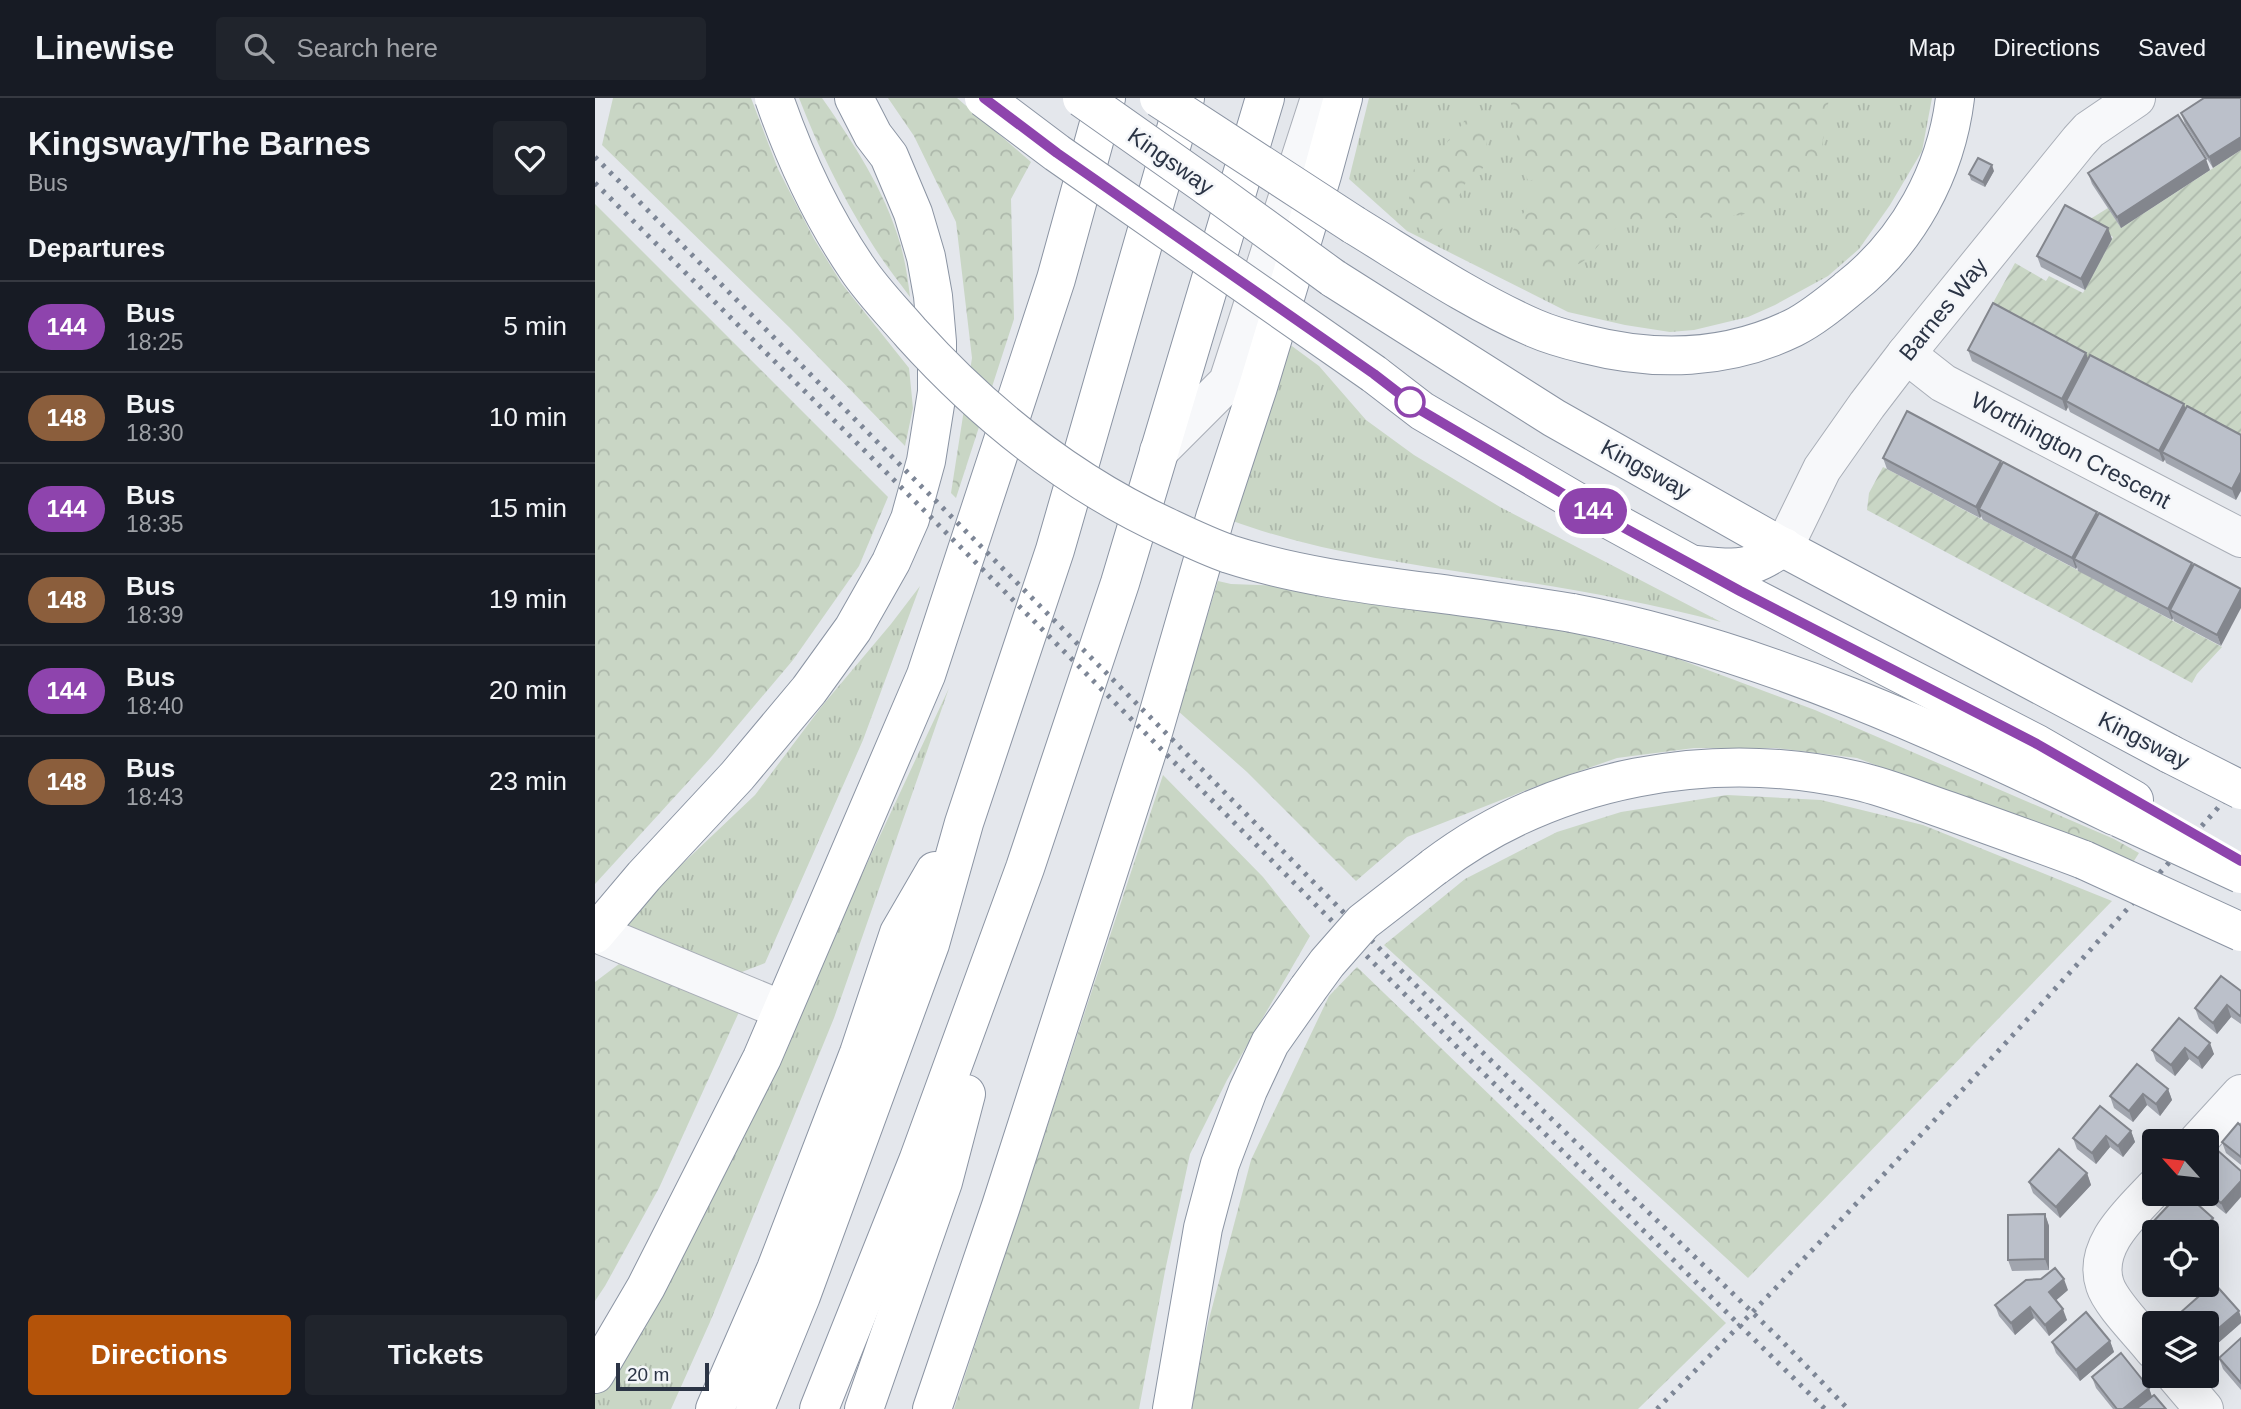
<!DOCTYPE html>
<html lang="en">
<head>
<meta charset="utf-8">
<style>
	:root { --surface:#171b24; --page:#20242c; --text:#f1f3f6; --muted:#9ea1a6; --line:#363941; --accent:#b45309 }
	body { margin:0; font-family:Arial,sans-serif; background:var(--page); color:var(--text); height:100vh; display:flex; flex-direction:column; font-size:26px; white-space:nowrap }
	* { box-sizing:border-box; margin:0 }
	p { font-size:23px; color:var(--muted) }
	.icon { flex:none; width:38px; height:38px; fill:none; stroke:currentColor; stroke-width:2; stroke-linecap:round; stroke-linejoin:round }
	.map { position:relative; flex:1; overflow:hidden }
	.panel { display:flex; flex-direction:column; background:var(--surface); width:595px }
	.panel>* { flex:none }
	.badge { padding:0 14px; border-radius:23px; font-size:24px; line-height:46px }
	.needle { width:46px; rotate:297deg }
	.tools { position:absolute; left:1547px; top:1031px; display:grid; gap:14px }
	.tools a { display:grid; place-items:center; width:77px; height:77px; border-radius:7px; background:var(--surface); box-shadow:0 7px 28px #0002; font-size:35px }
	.scale { position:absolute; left:21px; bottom:18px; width:93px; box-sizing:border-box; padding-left:7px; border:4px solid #2b3445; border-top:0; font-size:19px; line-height:24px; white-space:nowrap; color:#2b3445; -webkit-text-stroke:5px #f4f6f9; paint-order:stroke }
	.map>.badge { position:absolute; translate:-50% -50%; box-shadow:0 0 0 4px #fff }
	h2 { padding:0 28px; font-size:26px; line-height:63px }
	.round { display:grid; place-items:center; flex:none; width:74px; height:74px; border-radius:7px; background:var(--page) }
	.overview { display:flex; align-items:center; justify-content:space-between; height:119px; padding:0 28px }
	h1 { font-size:33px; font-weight:700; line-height:52px }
	.button { display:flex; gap:14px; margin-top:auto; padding:14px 28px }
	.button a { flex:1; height:80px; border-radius:7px; background:var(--accent); color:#fff; font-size:28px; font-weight:700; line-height:80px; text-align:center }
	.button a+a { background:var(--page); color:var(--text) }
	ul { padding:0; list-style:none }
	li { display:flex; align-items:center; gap:21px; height:91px; padding:0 28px; border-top:2px solid var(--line) }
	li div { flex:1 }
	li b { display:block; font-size:26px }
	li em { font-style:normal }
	li .badge { min-width:77px; font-weight:700; text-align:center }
	header { display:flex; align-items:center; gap:42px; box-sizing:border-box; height:98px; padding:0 35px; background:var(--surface); border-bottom:2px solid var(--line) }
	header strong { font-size:33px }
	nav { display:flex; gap:38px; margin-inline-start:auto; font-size:24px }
	.search { width:490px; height:63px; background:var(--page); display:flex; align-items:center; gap:18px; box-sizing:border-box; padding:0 24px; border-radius:7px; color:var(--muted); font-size:26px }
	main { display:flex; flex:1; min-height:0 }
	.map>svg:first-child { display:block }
	.grass { fill:url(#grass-tufts) }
	.forest { fill:url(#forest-crowns) }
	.garden { fill:url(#garden-furrows) }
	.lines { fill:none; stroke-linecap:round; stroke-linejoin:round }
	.minor-casing { stroke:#a9aeb7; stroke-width:40 }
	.highway-casing { stroke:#8b94a3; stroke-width:40 }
	.minor { stroke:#f7f8fa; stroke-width:38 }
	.highway { stroke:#fff; stroke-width:38 }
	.rail { stroke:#7d8696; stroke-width:5; stroke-dasharray:3.5 7; stroke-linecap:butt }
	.highway-bridge-casing { stroke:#8b94a3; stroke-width:40; stroke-linecap:butt }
	.highway-bridge { stroke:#fff; stroke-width:38 }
	.wall { fill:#a1a5ae }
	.shaded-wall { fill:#83868d }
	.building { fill:#bbc0ca; stroke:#83868d; stroke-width:2 }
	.line-casing { stroke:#fff; stroke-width:16 }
	.line { stroke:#8e44ad; stroke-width:10 }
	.stop-dot { fill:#fff; stroke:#8e44ad; stroke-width:3.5 }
	.labels { text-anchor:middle; stroke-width:5; stroke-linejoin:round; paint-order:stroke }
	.street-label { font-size:23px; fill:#2b3445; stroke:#f4f6f9 }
</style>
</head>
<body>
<header>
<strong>Linewise</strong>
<div class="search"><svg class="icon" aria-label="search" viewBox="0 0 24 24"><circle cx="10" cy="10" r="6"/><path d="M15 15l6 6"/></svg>Search here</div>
<nav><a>Map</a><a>Directions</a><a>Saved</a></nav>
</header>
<main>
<section class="panel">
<div class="overview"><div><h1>Kingsway/The Barnes</h1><p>Bus</p></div><a class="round"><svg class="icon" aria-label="heart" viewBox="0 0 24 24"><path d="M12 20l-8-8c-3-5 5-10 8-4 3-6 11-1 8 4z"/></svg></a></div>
<h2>Departures</h2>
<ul>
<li><span class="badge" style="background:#8e44ad;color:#fff">144</span><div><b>Bus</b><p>18:25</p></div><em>5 min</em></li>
<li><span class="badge" style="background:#8b5e3c;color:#fff">148</span><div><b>Bus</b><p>18:30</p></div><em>10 min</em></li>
<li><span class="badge" style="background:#8e44ad;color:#fff">144</span><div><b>Bus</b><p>18:35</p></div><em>15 min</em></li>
<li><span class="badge" style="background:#8b5e3c;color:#fff">148</span><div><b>Bus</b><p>18:39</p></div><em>19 min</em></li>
<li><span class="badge" style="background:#8e44ad;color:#fff">144</span><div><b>Bus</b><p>18:40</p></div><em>20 min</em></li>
<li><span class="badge" style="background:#8b5e3c;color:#fff">148</span><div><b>Bus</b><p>18:43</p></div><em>23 min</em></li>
</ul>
<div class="button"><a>Directions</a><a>Tickets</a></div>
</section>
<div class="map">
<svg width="1646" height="1311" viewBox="0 0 1646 1311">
	<defs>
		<pattern id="grass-tufts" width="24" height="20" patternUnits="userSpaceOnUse" patternTransform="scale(1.75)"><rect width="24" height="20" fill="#c9d6c5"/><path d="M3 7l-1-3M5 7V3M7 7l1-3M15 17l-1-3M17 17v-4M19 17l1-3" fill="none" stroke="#adb8ab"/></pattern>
		<pattern id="forest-crowns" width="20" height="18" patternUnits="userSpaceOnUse" patternTransform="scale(1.75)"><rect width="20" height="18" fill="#c9d6c5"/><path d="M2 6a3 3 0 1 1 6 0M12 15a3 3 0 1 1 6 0" fill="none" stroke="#adb8ab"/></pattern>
		<pattern id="garden-furrows" width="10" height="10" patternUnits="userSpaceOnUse" patternTransform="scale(1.75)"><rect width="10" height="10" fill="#c9d6c5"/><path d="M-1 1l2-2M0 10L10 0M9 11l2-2" fill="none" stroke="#adb8ab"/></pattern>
	</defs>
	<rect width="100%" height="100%" fill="#e4e7ec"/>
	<g class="grass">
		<path d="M774 0H1337L1327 53 1295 107 1264 151 1233 178 1180 207 1153 219 1099 232 1075 234 1030 227 973 214 812 133 754 81Z"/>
		<path d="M690 243 724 268 771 322 819 357 905 409 1126 524C1047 503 966 489 885 477 800 464 716 452 635 422Z"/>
		<path d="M325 488 268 642 170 865 139 877 23 827 160 697 227 608 296 526Z"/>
		<path d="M354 590 239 920 115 1224 76 1311H0V1293L146 1035Z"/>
	</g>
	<g class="forest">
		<path d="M18 0H156L183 71 219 141 247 186 314 270 318 310 310 348 196 231 7 47Z"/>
		<path d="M204 0H227C258 44 290 93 305 145 310 162 313 181 315 199 301 180 286 161 274 141 246 96 223 49 204 0Z"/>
		<path d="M293 0H362L436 64 416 101 419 221 361 400 356 395 377 260 361 124 319 38Z"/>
		<path d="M915 0H1234C1231 19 1228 57 1219 74 1194 116 1142 119 1099 120 1078 120 1055 119 1034 125 1010 131 1006 149 990 162 982 169 965 171 954 174L930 161 909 147 934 106 967 75 933 83 924 57 921 30Z"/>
		<path d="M882 10 895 23 888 70 871 84 841 144 814 121V95L819 71 840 62 856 39Z"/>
		<path d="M0 106 293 399 264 468 198 562 117 658 0 786Z"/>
		<path d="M623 483 636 486 688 488 963 531 1078 559 1220 612 1519 741 1544 755 1537 766 1422 720 1262 660 1181 650H1099L1022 660 939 689 812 739 761 783 652 674 583 613Z"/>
		<path d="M568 677 668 779 715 838 632 982 595 1056 570 1173 544 1311H359Z"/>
		<path d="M1132 697 1226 702 1328 727 1517 803 1153 1180 789 847 870 781 962 734 1026 714Z"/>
		<path d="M24 866 144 914 64 1090 10 1188 0 1203V884Z"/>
		<path d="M762 869 1131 1225 1043 1311H595L613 1225 656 1062 734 898Z"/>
	</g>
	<g class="garden">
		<path d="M1646 52V345L1394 212 1420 165 1451 183 1454 178 1488 195 1518 139 1492 123 1513 110 1526 130Z"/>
		<path d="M1288 369 1292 371 1627 549 1602 576 1597 585 1272 412 1274 395Z"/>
	</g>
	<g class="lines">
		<defs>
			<g id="minor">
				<path d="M1311 256 1348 285 1646 440"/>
				<path d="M564 353 633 284 725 0"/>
				<path d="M1189 449 1227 371 1272 307 1311 256 1484 43 1494 32 1541 0"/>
				<path d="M1 835 187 912"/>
				<path d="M1603 1043 1646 996"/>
				<path d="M1559 1090C1536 1115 1497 1148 1510 1187 1516 1206 1546 1235 1559 1252"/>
				<path d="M1581 1278 1609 1311"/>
			</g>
			<g id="highway">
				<path d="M759 127C818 163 877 203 939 230 955 237 973 242 990 246 1060 264 1132 262 1198 230 1218 220 1237 204 1254 190 1313 144 1351 74 1360 0"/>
				<path d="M738 180 959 320 1198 455 1575 656"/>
				<path d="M779 276 827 313 982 404 1145 493 1442 646 1539 702"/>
				<path d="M1103 467C1146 472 1153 472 1189 449"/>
				<path d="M977 515C1167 551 1347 635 1520 718"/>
				<path d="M839 769C959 678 1118 650 1263 683 1294 690 1324 703 1354 713 1399 729 1444 745 1489 762"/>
				<path d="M0 836 49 778 142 678 214 592 258 531 296 464 315 421 331 363 342 294V244L338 198 331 159 318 115 294 58 278 37 259 0"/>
				<path d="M0 1276 51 1189 167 960 331 577 461 181 511 0"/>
				<path d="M120 1311 181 1171 264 955 304 835 340 773"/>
				<path d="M160 1311 206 1198 335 846 369 725 460 452 590 0"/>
				<path d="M224 1311 323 1063 430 770 525 485 670 0"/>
				<path d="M269 1311 348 1084 371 996"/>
				<path d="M337 1311 406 1108 557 638 620 420 663 289 727 77 748 0"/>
				<path d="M577 1311 608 1130 625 1066 653 992 675 945 713 891"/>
			</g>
		</defs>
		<use href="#minor" class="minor-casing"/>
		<use href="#highway" class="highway-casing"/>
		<use href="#minor" class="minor"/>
		<use href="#highway" class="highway"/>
		<g class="rail">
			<path d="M0 59 883 950 1186 1242 1253 1311"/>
			<path d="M0 85 274 357 874 961 1230 1311"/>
			<path d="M1062 1311C1264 1109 1456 897 1646 684"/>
		</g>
		<defs>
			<g id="highway-bridge">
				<path d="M179 0C200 61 226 117 262 170 278 194 298 214 316 235 390 317 475 385 576 431 595 440 614 449 634 456 708 480 786 488 862 498 901 503 939 509 977 515"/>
				<path d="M389 0 462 55 779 276"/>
				<path d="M487 0 609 86 738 180"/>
				<path d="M564 0 759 127"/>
				<path d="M1575 656 1646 692"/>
				<path d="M1525 720 1646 776"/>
				<path d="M1489 762 1646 834"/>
				<path d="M713 891 732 865 768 824 839 769"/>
			</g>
		</defs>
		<use href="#highway-bridge" class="highway-bridge-casing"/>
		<use href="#highway-bridge" class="highway-bridge"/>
	</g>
	<g class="wall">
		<path d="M1609 0 1618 70 1590 26 1586 15Z"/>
		<path d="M1615 72 1526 130 1497 86 1493 75Z"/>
		<path d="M1399 73 1390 89 1376 82 1374 76Z"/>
		<path d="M1517 141 1490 192 1446 169 1442 158Z"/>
		<path d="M1373 252 1491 255 1493 261 1589 306 1590 310 1646 337 1641 402 1571 365 1570 362 1568 364 1475 314 1473 309 1471 313 1377 263Z"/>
		<path d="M1288 360 1407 366 1503 417 1597 465 1626 548 1579 523 1578 520 1577 522 1483 473 1482 469 1481 471 1388 422 1386 418 1385 420 1292 371Z"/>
		<path d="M1646 893V926L1636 919 1622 936 1604 921 1600 910Z"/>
		<path d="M1584 920 1619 956 1607 971 1594 961 1580 978 1561 963 1557 952Z"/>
		<path d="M1573 991 1577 1002 1565 1018 1552 1007 1538 1024 1519 1010 1515 998Z"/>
		<path d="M1646 1028V1067L1631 1055 1627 1044Z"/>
		<path d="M1536 1033 1540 1044 1528 1059 1515 1049 1501 1066 1482 1051 1478 1040Z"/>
		<path d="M1612 1061 1631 1116 1610 1099 1609 1096H1612Z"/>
		<path d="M1492 1075 1496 1087 1465 1120 1438 1095 1434 1084Z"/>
		<path d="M1450 1116 1454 1128V1172L1417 1173 1413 1162Z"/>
		<path d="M1556 1126 1622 1131 1612 1142V1134H1559Z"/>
		<path d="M1473 1192 1461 1202 1472 1222 1454 1238 1439 1220 1420 1237 1404 1218 1400 1207Z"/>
		<path d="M1586 1214 1646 1219V1225L1614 1253 1612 1251V1225H1590Z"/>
		<path d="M1646 1240V1292L1628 1271 1624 1260Z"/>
		<path d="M1515 1243 1519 1254 1485 1283 1461 1255 1457 1244Z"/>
		<path d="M1497 1279 1554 1290 1557 1299 1571 1311H1518L1501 1290Z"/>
	</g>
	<g class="shaded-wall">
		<path d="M1646 39V52L1618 70 1614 59Z"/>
		<path d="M1611 61 1615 72 1526 130 1522 119Z"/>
		<path d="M1397 67 1399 73 1390 89 1388 84Z"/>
		<path d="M1513 130 1517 141 1490 192 1486 181Z"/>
		<path d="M1491 255 1495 266 1471 303 1473 309 1471 313 1467 301Z"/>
		<path d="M1589 306 1593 318 1567 354 1570 361 1568 364 1564 353Z"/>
		<path d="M1406 363 1410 374 1384 411 1386 418 1385 420 1381 409Z"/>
		<path d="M1646 374V393L1641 402 1637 391Z"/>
		<path d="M1502 414 1506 425 1479 461 1482 469 1481 471 1477 460Z"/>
		<path d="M1597 465 1601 476 1575 512 1578 520 1577 522 1573 511Z"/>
		<path d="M1646 491V510L1626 548 1622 537Z"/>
		<path d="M1632 907 1636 919 1622 936 1618 925Z"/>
		<path d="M1615 945 1619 956 1607 971 1603 960Z"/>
		<path d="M1590 950 1594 961 1580 978 1576 967Z"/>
		<path d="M1573 991 1577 1002 1565 1018 1561 1006Z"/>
		<path d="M1548 996 1552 1007 1538 1024 1534 1013Z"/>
		<path d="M1536 1033 1540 1044 1528 1059 1523 1048Z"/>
		<path d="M1511 1038 1515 1049 1501 1066 1497 1055Z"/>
		<path d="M1492 1075 1496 1087 1465 1120 1461 1109Z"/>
		<path d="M1646 1083V1099L1631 1116 1626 1105Z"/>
		<path d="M1450 1116 1454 1128V1172L1450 1161Z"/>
		<path d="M1618 1120 1622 1131 1612 1142V1134H1605Z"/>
		<path d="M1469 1181 1473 1192 1458 1205 1454 1194Z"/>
		<path d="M1435 1209 1439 1220 1420 1237 1416 1225Z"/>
		<path d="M1468 1211 1472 1222 1454 1238 1450 1227Z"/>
		<path d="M1644 1213 1646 1219V1225L1614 1253 1612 1248V1240Z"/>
		<path d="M1515 1243 1519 1254 1485 1283 1481 1272Z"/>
		<path d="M1554 1290 1558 1302 1546 1311H1528Z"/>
	</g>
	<g class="building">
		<path d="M1609 0H1646V39L1614 59 1586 15Z"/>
		<path d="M1583 17 1611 61 1522 119 1493 75Z"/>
		<path d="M1383 60 1397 67 1388 84 1374 76Z"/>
		<path d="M1470 107 1513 130 1486 181 1442 158Z"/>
		<path d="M1398 205 1491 255 1467 301 1373 252Z"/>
		<path d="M1495 257 1589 306 1564 353 1471 303Z"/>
		<path d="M1592 308 1646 337V374L1637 391 1567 354Z"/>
		<path d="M1312 313 1406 363 1381 409 1288 360Z"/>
		<path d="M1408 364 1502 414 1477 460 1384 411Z"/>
		<path d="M1504 415 1597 465 1573 511 1479 461Z"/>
		<path d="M1599 466 1646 491 1622 537 1575 512Z"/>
		<path d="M1626 878 1646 893V916L1645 918 1632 907 1618 925 1600 910Z"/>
		<path d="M1584 920 1615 945 1603 960 1590 950 1576 967 1557 952Z"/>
		<path d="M1542 966 1573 991 1561 1006 1548 996 1534 1013 1515 998Z"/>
		<path d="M1505 1008 1536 1033 1523 1048 1511 1038 1497 1055 1478 1040Z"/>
		<path d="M1643 1025 1646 1028V1059L1627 1044Z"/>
		<path d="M1464 1051 1492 1075 1461 1109 1434 1084Z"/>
		<path d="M1621 1051 1646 1073V1083L1626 1105 1612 1093V1081L1616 1076 1612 1073V1061Z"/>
		<path d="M1584 1096H1591L1618 1120 1605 1134H1565L1556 1126Z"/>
		<path d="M1450 1116V1161L1413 1162V1117Z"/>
		<path d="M1460 1170 1469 1181 1454 1194 1468 1211 1450 1227 1435 1209 1416 1225 1400 1207 1431 1182 1446 1181Z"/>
		<path d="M1619 1185 1644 1213 1612 1240V1225H1595L1586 1214Z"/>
		<path d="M1491 1214 1515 1243 1481 1272 1457 1244Z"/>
		<path d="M1646 1240V1285L1624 1260Z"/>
		<path d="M1526 1255 1554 1290 1528 1311H1522L1497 1279Z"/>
		<path d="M1559 1297 1571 1311H1541Z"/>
	</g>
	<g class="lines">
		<defs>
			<path id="line" d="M389 0 462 55 779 276 827 313 982 404 1145 493 1442 646 1646 763"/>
		</defs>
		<use href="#line" class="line-casing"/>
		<use href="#line" class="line"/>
	</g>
	<circle class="stop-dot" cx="815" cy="304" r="14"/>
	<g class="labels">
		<g class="street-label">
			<text transform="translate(576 63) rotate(35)" y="8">Kingsway</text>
			<text transform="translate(1348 211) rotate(-51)" y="8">Barnes Way</text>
			<text transform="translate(1476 352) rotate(28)" y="8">Worthington Crescent</text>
			<text transform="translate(1051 371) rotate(29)" y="8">Kingsway</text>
			<text transform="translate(1549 642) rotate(27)" y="8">Kingsway</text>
		</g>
	</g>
</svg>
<div class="tools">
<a><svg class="needle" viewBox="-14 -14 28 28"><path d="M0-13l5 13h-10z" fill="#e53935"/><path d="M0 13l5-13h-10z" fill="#9ea1a6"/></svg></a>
<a><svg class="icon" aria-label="locate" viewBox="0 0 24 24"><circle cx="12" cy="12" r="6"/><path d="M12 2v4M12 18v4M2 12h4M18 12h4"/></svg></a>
<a><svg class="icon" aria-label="layers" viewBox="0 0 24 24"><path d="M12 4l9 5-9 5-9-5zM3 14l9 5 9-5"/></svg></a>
</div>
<div class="scale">20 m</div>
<b class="badge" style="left:998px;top:413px;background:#8e44ad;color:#fff">144</b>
</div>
</main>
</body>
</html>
